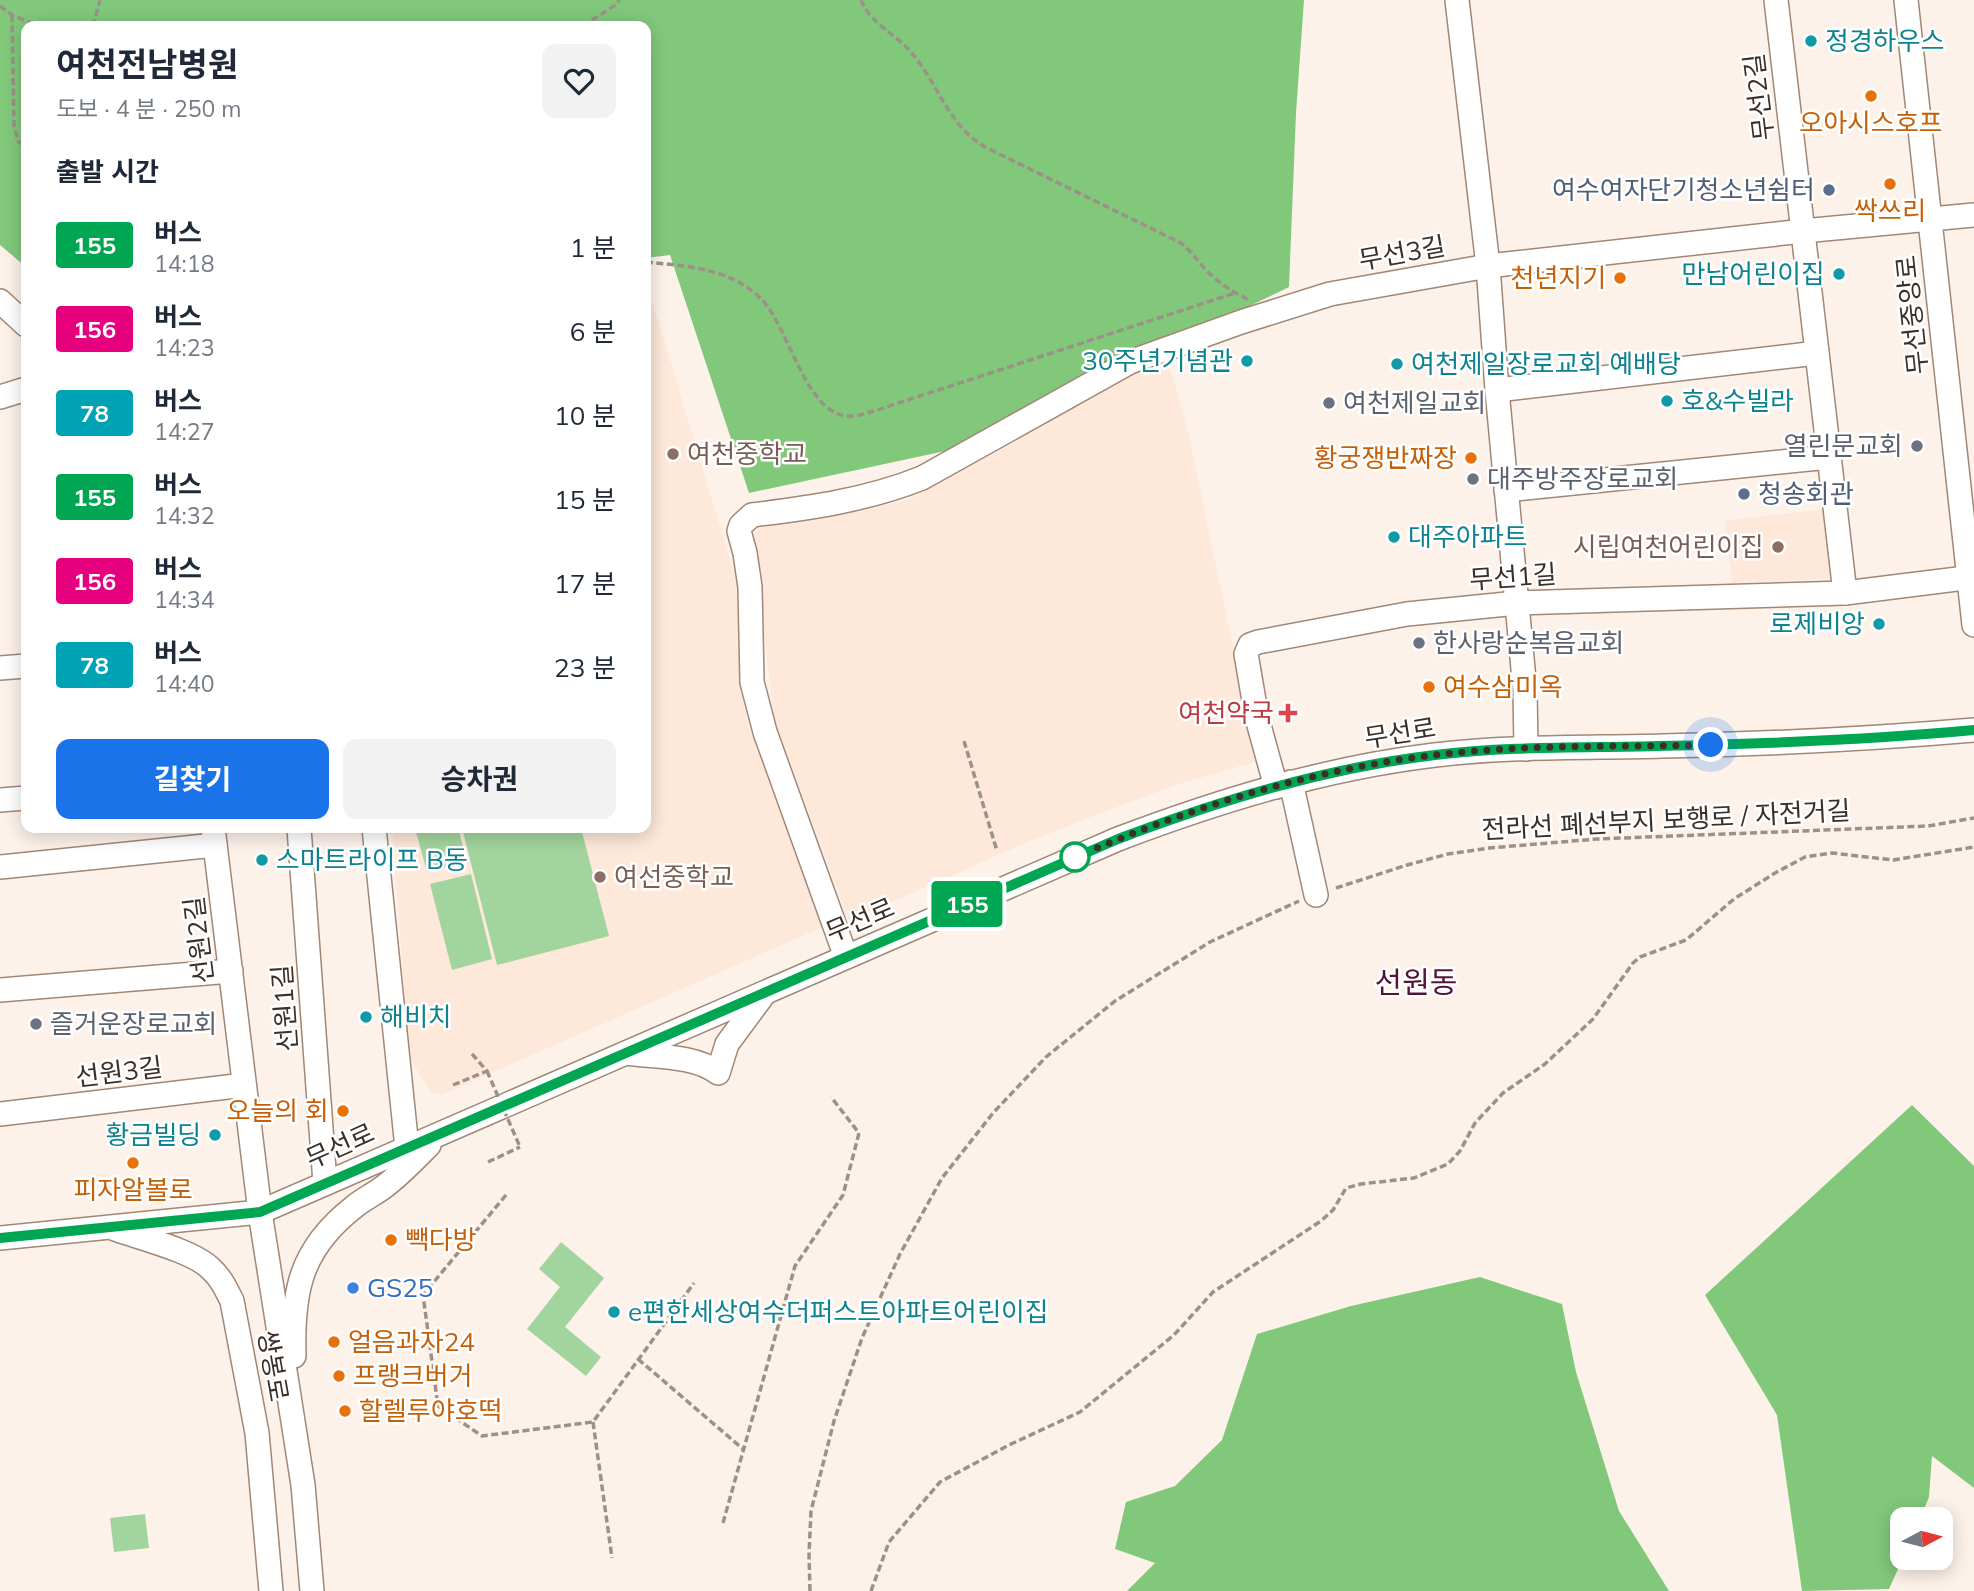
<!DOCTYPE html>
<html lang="ko">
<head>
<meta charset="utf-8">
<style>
	:root { --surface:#fff; --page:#f2f2f3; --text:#1f2937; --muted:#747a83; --accent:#1a73e8 }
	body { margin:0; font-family:Mulish,"Noto Sans KR",sans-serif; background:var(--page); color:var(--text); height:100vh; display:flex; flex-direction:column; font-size:26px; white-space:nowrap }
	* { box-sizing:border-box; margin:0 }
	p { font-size:23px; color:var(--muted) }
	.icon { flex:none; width:38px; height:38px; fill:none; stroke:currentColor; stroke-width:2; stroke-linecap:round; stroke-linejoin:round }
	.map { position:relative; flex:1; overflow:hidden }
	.side { position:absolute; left:21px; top:21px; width:630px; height:812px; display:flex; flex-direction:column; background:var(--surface); border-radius:14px; box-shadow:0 4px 18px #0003 }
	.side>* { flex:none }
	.badge { padding:0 14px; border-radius:5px; font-size:24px; line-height:46px }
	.needle { width:46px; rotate:83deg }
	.buttons { position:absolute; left:1890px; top:1507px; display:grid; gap:14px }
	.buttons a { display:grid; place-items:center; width:63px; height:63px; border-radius:14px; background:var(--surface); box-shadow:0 4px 18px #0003; font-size:35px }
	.you { position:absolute; width:35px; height:35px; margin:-18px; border:5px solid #fff; border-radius:50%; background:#1a73e8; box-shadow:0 0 0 10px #1a73e833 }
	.map>.badge { position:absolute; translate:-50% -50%; box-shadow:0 0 0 4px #fff }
	h2 { padding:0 35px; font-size:26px; line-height:63px }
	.round { display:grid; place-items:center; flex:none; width:74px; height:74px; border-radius:14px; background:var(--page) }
	.summary { display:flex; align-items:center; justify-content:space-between; height:119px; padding:0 35px }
	h1 { font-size:33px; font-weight:700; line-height:52px }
	.button { display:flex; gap:14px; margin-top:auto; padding:14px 35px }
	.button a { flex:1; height:80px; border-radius:14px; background:var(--accent); color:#fff; font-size:28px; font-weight:700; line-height:80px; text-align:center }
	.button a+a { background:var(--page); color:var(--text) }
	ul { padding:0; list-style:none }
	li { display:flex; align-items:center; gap:21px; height:84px; padding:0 35px }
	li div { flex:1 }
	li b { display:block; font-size:26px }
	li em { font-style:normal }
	li .badge { min-width:77px; font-weight:700; text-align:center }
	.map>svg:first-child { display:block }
	.built { fill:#fde8da }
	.green { fill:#a2d59d }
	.forest { fill:#81c87b }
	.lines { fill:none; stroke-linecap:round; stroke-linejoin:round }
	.minor-casing { stroke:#a18776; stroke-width:26 }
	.path { stroke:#9c9189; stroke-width:3.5; stroke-dasharray:7 3.5; stroke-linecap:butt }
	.minor { stroke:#fff; stroke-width:23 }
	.path-bridge { stroke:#9c9189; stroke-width:3.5; stroke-dasharray:7 3.5; stroke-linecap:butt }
	.line-casing { stroke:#fff; stroke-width:16 }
	.line { stroke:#00a651; stroke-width:10 }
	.walk { stroke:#3b3029; stroke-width:7; stroke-dasharray:0 12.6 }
	.culture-dot { fill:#0f9aa8; stroke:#fff; stroke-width:2.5 }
	.food-dot { fill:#e8710a; stroke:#fff; stroke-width:2.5 }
	.service-dot { fill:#5c6f8a; stroke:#fff; stroke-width:2.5 }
	.worship-dot { fill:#6b7280; stroke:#fff; stroke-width:2.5 }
	.education-dot { fill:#8d6e63; stroke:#fff; stroke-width:2.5 }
	.health-dot { fill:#e0444e; stroke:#fff; stroke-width:2.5 }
	.stop-dot { fill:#fff; stroke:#00a651; stroke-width:3.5 }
	.shop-dot { fill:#3f7fe0; stroke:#fff; stroke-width:2.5 }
	.labels { text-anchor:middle; stroke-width:5; stroke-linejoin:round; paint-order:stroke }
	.culture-label { font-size:26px; fill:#0d838f; stroke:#fff; text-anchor:start }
	.street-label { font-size:26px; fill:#3b3029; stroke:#fff }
	.food-label { font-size:26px; fill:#c56008; stroke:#fff; text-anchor:start }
	.service-label { font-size:26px; fill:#4e5e75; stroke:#fff; text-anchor:end }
	.worship-label { font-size:26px; fill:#5b616d; stroke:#fff; text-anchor:start }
	.education-label { font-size:26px; fill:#785e54; stroke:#fff; text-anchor:start }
	.health-label { font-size:26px; fill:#be3a42; stroke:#fff; text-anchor:end }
	.shop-label { font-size:26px; fill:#366cbe; stroke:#fff; text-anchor:start }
	.quarter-label { font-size:30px; fill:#521438; stroke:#fff }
</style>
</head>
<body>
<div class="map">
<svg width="1974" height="1591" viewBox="0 0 1974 1591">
	<rect width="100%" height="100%" fill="#fdf2ea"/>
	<g class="built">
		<path d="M653 303 737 583 741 617 743 702 749 728 823 927 441 1095 431 1092 412 1062 409 1053 392 828H646V304Z"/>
		<path d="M1156 366H1167L1173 376 1190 441 1257 761 1173 786 1101 813 1030 841 849 921 774 719 753 537 760 526 858 512 910 499 1035 431 1106 386Z"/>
		<path d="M1824 509 1831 573 1826 579 1732 583 1725 521Z"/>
	</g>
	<g class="green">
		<path d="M415 828H458L467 862 427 872Z"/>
		<path d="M462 828H581L609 936 497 965Z"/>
		<path d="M471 874 492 959 452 970 430 884Z"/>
		<path d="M561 1242 604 1278 565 1327 601 1357 586 1376 527 1329 560 1287 539 1269Z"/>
		<path d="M145 1514 149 1548 114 1552 110 1518Z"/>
	</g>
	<g class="forest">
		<path d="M0 0H1304L1296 113 1289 287 950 450 749 493 670 255 646 258V26H26V267L0 245Z"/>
		<path d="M1912 1105 1974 1166V1488L1932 1456 1929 1497 1920 1519H1902L1903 1558 1889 1589 1802 1591 1777 1415 1705 1295Z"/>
		<path d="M1480 1277 1562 1304 1576 1372 1619 1511 1669 1591H1127L1155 1563 1115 1549 1126 1502 1175 1486 1222 1440 1257 1334 1351 1306Z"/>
	</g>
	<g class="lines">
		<defs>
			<g id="minor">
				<path d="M1457 0 1488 266 1497 390 1525 690 1526 749"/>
				<path d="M1776 0 1845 593"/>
				<path d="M1906 0 1974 625"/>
				<path d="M0 301 26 325"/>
				<path d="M1497 390 1817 353"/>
				<path d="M0 397 26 389"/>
				<path d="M1506 490 1829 457"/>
				<path d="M0 668 26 666"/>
				<path d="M1291 782 1316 895"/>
				<path d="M1276 787 1257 718 1246 654 1250 645 1258 642 1407 614 1517 603 1845 593 1974 577"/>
				<path d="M0 800 26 798"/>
				<path d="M213 828 260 1212 303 1485 312 1591"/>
				<path d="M299 828 325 1183"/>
				<path d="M374 828 407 1148"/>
				<path d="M0 867 215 845"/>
				<path d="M846 957 765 732 752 682 750 587 745 553 739 531 741 525 752 515C810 508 867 500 922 478L1130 362 1241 322 1330 294 1488 266 1803 231 1974 215"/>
				<path d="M0 990 231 971"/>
				<path d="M626 1053C655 1057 695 1055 718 1073L727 1044 764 994"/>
				<path d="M0 1114 244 1085"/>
				<path d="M115 1229C140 1238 194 1251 211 1269 221 1278 226 1289 232 1301L257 1433 271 1591"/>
				<path d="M0 1238 260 1212 1118 839C1221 800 1326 768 1435 755 1510 746 1587 748 1662 746 1766 744 1870 739 1974 730"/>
				<path d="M294 1356C292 1292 300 1249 354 1207 363 1199 375 1194 385 1186 401 1174 415 1159 429 1145"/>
			</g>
		</defs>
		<use href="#minor" class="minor-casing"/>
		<g class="path">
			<path d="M861 0C869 22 895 34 910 51 938 82 948 127 987 148L1181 243C1191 251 1197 260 1205 269 1217 282 1233 292 1249 300"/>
			<path d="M0 6 12 15 38 26"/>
			<path d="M12 15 14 126 18 141 26 147"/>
			<path d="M93 26 100 0"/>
			<path d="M583 26 617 4 619 0"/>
			<path d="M646 262C686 266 731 268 761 299 789 326 805 414 848 416 857 417 866 413 874 411L1235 293"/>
			<path d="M964 741 997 851"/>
			<path d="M1336 888 1407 865 1448 854 1489 848 1597 839 1928 826 1974 818"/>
			<path d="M453 1085 487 1071 472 1054"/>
			<path d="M488 1162 520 1147"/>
			<path d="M506 1195 423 1295 438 1406 482 1436 593 1422 694 1283"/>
			<path d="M638 1359 743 1449"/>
			<path d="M593 1422 612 1558"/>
			<path d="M723 1523 795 1266 843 1195 859 1133 831 1097"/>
			<path d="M810 1591 809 1554 811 1511 834 1421 862 1338 900 1254 942 1178 993 1113 1046 1057 1115 1001 1210 942 1299 901"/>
			<path d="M871 1591 889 1542 940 1482 1009 1445 1080 1412 1174 1335 1213 1292 1321 1221 1333 1210 1346 1188 1361 1184 1414 1178 1448 1164 1460 1151 1475 1123 1503 1093 1545 1064 1593 1019 1633 963 1640 957 1686 940 1734 899 1775 873 1805 857 1832 853 1893 860 1974 847"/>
		</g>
		<use href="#minor" class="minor"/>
		<path class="path-bridge" d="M487 1071 520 1147"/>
	</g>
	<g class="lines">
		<defs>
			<path id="line" d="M0 1238 260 1212 1118 839C1221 800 1326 768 1435 755 1508 746 1583 748 1657 746 1763 744 1868 740 1974 730"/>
		</defs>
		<use href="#line" class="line-casing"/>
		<use href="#line" class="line"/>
		<path class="walk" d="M1075 857 1069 860C1185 809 1308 770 1435 755 1526 744 1619 747 1711 745"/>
	</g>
	<g class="culture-dot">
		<circle cx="1811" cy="41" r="7"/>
		<circle cx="1839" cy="274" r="7"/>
		<circle cx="1247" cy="361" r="7"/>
		<circle cx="1397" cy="364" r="7"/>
		<circle cx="1667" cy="401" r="7"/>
		<circle cx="1394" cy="537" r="7"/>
		<circle cx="1879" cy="624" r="7"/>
		<circle cx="262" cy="860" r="7"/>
		<circle cx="366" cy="1017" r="7"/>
		<circle cx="215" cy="1135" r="7"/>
		<circle cx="614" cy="1312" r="7"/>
	</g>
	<g class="food-dot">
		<circle cx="1871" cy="96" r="7"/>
		<circle cx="1890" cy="184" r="7"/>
		<circle cx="1620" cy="278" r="7"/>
		<circle cx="1471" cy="458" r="7"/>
		<circle cx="1429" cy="687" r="7"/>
		<circle cx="343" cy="1111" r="7"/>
		<circle cx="133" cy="1163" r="7"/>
		<circle cx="391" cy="1240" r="7"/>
		<circle cx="334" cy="1342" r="7"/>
		<circle cx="339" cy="1376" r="7"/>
		<circle cx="345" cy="1411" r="7"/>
	</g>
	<g class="service-dot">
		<circle cx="1829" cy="190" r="7"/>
		<circle cx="1744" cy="494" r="7"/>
	</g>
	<g class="worship-dot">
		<circle cx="1329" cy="403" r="7"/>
		<circle cx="1917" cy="446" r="7"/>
		<circle cx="1473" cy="479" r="7"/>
		<circle cx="1419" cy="643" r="7"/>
		<circle cx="36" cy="1024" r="7"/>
	</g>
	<g class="education-dot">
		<circle cx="673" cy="454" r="7"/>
		<circle cx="1778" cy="547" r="7"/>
		<circle cx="600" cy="877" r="7"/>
	</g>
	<path class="health-dot" d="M1284.5 702.5h7v7h7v7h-7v7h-7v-7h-7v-7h7z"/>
	<circle class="stop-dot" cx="1075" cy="857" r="14"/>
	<circle class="shop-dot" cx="353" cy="1288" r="7"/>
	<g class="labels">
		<g class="culture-label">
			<text x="1825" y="50">정경하우스</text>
			<text x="1825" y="283" text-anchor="end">만남어린이집</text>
			<text x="1233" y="370" text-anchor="end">30주년기념관</text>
			<text x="1411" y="373">여천제일장로교회 예배당</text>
			<text x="1681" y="410">호&amp;수빌라</text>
			<text x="1408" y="546">대주아파트</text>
			<text x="1865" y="633" text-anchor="end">로제비앙</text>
			<text x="276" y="869">스마트라이프 B동</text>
			<text x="380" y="1026">해비치</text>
			<text x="201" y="1144" text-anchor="end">황금빌딩</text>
			<text x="628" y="1321">e편한세상여수더퍼스트아파트어린이집</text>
		</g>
		<g class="street-label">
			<text transform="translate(1759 97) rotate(-97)" y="9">무선2길</text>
			<text transform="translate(1402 253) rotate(-10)" y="9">무선3길</text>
			<text transform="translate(1912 315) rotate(-96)" y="9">무선중앙로</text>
			<text transform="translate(1513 577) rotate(-4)" y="9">무선1길</text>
			<text transform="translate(1400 733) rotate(-9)" y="9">무선로</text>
			<text transform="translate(1666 820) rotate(-3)" y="9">전라선 폐선부지 보행로 / 자전거길</text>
			<text transform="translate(860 920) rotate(-23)" y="9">무선로</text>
			<text transform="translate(199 940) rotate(-97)" y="9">선원2길</text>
			<text transform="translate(285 1008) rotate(-94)" y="9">선원1길</text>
			<text transform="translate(119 1072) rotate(-7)" y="9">선원3길</text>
			<text transform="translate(340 1146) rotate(-24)" y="9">무선로</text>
			<text transform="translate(273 1366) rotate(80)" y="9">쌍봉로</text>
		</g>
		<g class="food-label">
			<text x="1871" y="132" text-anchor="middle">오아시스호프</text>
			<text x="1890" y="220" text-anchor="middle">싹쓰리</text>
			<text x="1606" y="287" text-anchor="end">천년지기</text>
			<text x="1457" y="467" text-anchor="end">황궁쟁반짜장</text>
			<text x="1443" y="696">여수삼미옥</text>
			<text x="329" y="1120" text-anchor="end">오늘의 회</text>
			<text x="133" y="1199" text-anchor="middle">피자알볼로</text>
			<text x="405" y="1249">빽다방</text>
			<text x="348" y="1351">얼음과자24</text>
			<text x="353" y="1385">프랭크버거</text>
			<text x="359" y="1420">할렐루야호떡</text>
		</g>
		<g class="service-label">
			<text x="1815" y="199">여수여자단기청소년쉼터</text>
			<text x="1758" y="503" text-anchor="start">청송회관</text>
		</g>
		<g class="worship-label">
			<text x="1343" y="412">여천제일교회</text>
			<text x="1903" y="455" text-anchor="end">열린문교회</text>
			<text x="1487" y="488">대주방주장로교회</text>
			<text x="1433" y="652">한사랑순복음교회</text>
			<text x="50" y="1033">즐거운장로교회</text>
		</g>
		<g class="education-label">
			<text x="687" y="463">여천중학교</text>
			<text x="1764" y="556" text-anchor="end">시립여천어린이집</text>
			<text x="614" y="886">여선중학교</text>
		</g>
		<g class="health-label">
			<text x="1274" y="722">여천약국</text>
		</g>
		<g class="shop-label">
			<text x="367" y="1297">GS25</text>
		</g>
		<g class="quarter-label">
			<text x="1416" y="993">선원동</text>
		</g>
	</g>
</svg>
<div class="buttons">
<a><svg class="needle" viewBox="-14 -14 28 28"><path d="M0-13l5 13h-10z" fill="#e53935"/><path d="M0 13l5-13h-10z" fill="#747a83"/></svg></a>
</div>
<div class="you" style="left:1711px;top:745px"></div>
<b class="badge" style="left:967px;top:904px;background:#00a651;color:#fff">155</b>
<section class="side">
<div class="summary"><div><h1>여천전남병원</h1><p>도보 · 4 분 · 250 m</p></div><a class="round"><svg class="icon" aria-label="heart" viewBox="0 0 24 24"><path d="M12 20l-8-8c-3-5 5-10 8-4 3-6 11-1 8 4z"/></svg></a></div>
<h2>출발 시간</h2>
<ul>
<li><span class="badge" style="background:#00a651;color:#fff">155</span><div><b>버스</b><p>14:18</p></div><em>1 분</em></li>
<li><span class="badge" style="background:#e6007e;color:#fff">156</span><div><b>버스</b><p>14:23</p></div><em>6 분</em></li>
<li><span class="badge" style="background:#00a3b4;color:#fff">78</span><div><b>버스</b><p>14:27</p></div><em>10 분</em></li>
<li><span class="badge" style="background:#00a651;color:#fff">155</span><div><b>버스</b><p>14:32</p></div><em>15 분</em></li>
<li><span class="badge" style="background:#e6007e;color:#fff">156</span><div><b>버스</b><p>14:34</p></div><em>17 분</em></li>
<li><span class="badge" style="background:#00a3b4;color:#fff">78</span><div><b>버스</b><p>14:40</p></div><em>23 분</em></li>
</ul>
<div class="button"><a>길찾기</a><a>승차권</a></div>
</section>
</div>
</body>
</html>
